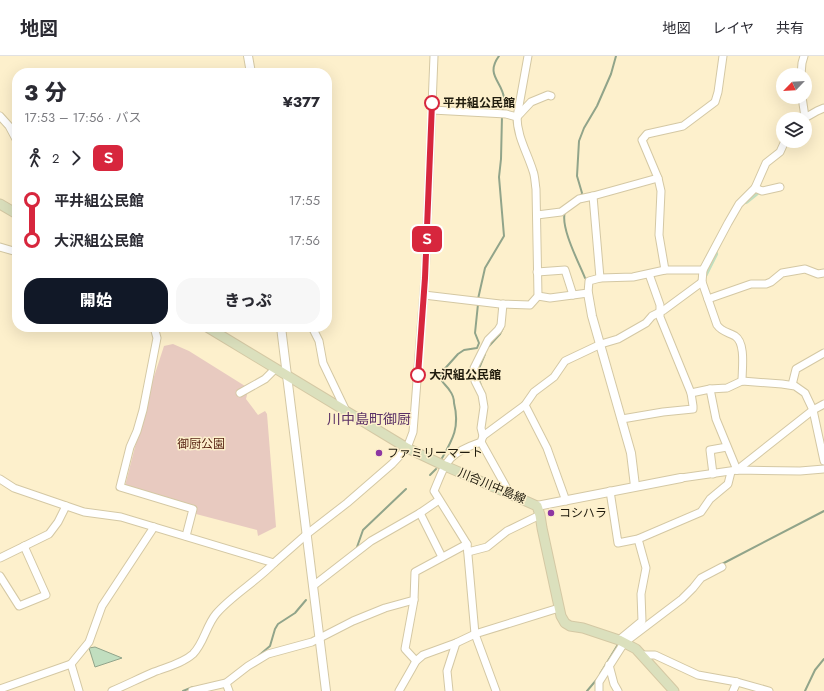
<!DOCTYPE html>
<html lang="ja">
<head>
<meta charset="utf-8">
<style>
	:root { --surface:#fff; --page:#f7f7f7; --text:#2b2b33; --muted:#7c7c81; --line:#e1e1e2; --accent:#111827 }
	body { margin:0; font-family:Jost,"Noto Sans JP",sans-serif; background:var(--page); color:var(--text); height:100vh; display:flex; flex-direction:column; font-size:15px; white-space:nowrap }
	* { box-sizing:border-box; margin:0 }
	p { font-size:13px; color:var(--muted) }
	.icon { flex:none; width:22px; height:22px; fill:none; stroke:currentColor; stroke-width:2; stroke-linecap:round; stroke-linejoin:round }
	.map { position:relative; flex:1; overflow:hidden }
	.side { position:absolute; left:12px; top:12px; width:320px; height:264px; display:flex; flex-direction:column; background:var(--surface); border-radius:16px; box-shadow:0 4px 16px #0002 }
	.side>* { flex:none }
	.badge { padding:0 8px; border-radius:6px; font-size:14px; line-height:26px }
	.needle { width:26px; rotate:245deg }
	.controls { position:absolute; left:776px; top:12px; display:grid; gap:8px }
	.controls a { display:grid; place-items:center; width:36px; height:36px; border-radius:50%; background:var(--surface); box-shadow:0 4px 16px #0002; font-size:20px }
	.map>.badge { position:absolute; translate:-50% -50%; box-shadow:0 0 0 2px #fff }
	.legs { display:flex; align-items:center; gap:6px; height:44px; padding:0 12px; font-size:13px }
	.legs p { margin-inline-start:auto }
	.overview { display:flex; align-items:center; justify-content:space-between; height:68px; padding:0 12px }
	h1 { font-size:22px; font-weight:800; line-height:30px }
	.cta { display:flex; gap:8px; margin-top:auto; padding:8px 12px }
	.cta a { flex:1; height:46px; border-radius:16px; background:var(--accent); color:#fff; font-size:16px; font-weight:800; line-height:46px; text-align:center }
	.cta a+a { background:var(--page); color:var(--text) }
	ul { padding:0 12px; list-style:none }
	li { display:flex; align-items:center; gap:14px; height:40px; font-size:15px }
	li i { display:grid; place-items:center; width:6px; height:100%; margin:0 5px; background:currentColor }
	li i::after { content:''; width:10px; height:10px; margin:-5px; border:3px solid; border-radius:50%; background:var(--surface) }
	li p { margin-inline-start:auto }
	li:first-child i { background:linear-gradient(#0000 50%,currentColor 0) }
	li:last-child i { background:linear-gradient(currentColor 50%,#0000 0) }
	header { display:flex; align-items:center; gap:24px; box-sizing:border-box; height:56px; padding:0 20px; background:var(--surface); border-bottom:1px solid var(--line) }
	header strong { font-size:19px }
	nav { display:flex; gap:22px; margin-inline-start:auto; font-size:14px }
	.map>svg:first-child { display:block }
	.green { fill:#e8cac0 }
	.water { fill:#c1debf; stroke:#91a48a }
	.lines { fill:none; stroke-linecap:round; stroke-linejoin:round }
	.stream { stroke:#91a48a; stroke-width:2 }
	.canal { stroke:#c1debf; stroke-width:6 }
	.minor-casing { stroke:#d4c8a4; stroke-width:9 }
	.tertiary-casing { stroke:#d4c8a4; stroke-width:10 }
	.secondary-casing { stroke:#d4c8a4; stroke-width:11 }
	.minor { stroke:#fff; stroke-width:7 }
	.tertiary { stroke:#fff; stroke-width:8 }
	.secondary { stroke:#dbe0bd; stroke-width:9 }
	.line-1-casing { stroke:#fff; stroke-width:9 }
	.line-1 { stroke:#d7263d; stroke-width:6 }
	.stop-1-dot { fill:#fff; stroke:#d7263d; stroke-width:2 }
	.poi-dot { fill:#8d36a2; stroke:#fdf0cc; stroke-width:1.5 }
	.labels { text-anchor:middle; stroke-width:3; stroke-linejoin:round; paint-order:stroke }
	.stop-label { font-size:12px; font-weight:bold; fill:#201c0e; stroke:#fdf0cc; text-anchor:start }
	.park-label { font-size:12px; fill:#582313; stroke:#fdf0cc }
	.poi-label { font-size:12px; fill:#201c0e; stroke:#fdf0cc; text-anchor:start }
	.street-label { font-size:12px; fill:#201c0e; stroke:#fdf0cc }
	.quarter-label { font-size:14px; fill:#5b3166; stroke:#fdf0cc }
</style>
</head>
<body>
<header>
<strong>地図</strong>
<nav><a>地図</a><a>レイヤ</a><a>共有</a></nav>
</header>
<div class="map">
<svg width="824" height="635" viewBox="0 0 824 635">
	<rect width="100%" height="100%" fill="#fdf0cc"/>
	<path class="green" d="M173 288 189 295 245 330 248 335 246 343 258 359 265 355 267 358 276 471 258 480 257 474 196 458V452L125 430 149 336 164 290Z"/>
	<path class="water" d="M95 591 122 602 95 611 89 592Z"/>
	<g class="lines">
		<g class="stream">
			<path d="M499 0C485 19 502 25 504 42 504 46 503 51 502 55"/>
			<path d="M581 141 582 137 577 120 579 85 584 72 597 50 611 18 616 0"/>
			<path d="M565 156C560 171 579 207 585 222"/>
			<path d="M478 243 485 212 504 180 499 121 501 103 502 60"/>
			<path d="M489 290 500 278 503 272"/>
			<path d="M482 333 477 317 485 298"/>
			<path d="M441 404C453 383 460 371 454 347 454 343 453 339 450 335 446 328 439 326 441 317L458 298 464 294 477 292 479 287 475 277 478 248"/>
			<path d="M430 419 436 413"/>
			<path d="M357 491 363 474 406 433"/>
			<path d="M352 496 359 490"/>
			<path d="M722 508 824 455"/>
			<path d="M256 602 270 590 275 573 278 568 295 557 306 544"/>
			<path d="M600 618 617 590"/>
			<path d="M183 635 193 631"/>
			<path d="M587 635 598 622"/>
			<path d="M805 635 815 614 824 603"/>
		</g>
		<g class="canal">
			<path d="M746 145 756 137"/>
			<path d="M704 220 715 198"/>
		</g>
		<defs>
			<g id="minor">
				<path d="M801 19 802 7 804 0"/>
				<path d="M802 41 805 61"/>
				<path d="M432 54 506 58 517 61"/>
				<path d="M0 60 9 70 17 85"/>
				<path d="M517 61 531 46 548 39 551 40"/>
				<path d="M803 63 817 55 824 52"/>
				<path d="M658 122 661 135 659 179 665 214"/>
				<path d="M755 132 762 135 780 131"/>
				<path d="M593 140 600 222"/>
				<path d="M537 159 561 156 579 143 593 140 658 122 642 84 647 78 683 70 715 46 718 36 723 0"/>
				<path d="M0 191 17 196"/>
				<path d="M537 216 565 214 573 239"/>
				<path d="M424 239 500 248 530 249 538 240 536 133C535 127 535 120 533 115 527 96 517 80 517 61L528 0"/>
				<path d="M538 240 550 242 588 237 589 225 600 222 633 221 665 214H703"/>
				<path d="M708 243 751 228H766L771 226 782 217 805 213 818 218 824 217"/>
				<path d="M154 271 157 282 143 354 137 375 130 391 120 431 193 453 186 480"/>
				<path d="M312 271 319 285 323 307 346 355"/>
				<path d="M742 325C742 313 746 287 735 280 728 276 722 276 717 269L702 226 703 214 728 167 739 148 755 132 766 107 780 96 785 85"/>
				<path d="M792 329 796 313 824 297"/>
				<path d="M710 333 716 363 737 414"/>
				<path d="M240 337 265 323 275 313"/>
				<path d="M691 337 710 333 727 332 742 325 782 328 795 330 805 337 813 354 824 405"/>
				<path d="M525 349 547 392 566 445"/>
				<path d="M622 363 663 356 693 353V350L691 337 660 261V249L649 218"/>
				<path d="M483 380 481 372 484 351 482 339 475 325 474 312 488 284 498 274 501 269 503 248"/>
				<path d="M481 386 510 438"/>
				<path d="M737 414 813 354 824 348"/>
				<path d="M713 418 710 394 727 391"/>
				<path d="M681 422 737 414 800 415 824 413"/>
				<path d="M0 423 14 432 84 456 121 461 274 507 307 478 347 447 392 408 407 392 413 376 425 222 434 0"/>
				<path d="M610 435 618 487 638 483 701 456 710 443 728 428 731 416"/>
				<path d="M420 457 442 501"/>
				<path d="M468 496 487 491 507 475 540 459"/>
				<path d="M0 502 49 478 58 466 66 450"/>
				<path d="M0 520 19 550 46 539 24 490"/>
				<path d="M313 530 371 485 420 457 439 444"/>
				<path d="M414 544 405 593 416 605"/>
				<path d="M619 584 642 565 641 538 646 512 638 483"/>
				<path d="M642 599H655L698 619 737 626 769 635"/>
				<path d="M71 608 79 635"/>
				<path d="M609 609 614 628 618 635"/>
				<path d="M226 627 229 635"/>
				<path d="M0 633 71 608 89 586 102 550 154 471"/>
				<path d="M112 635C126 629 140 622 154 616 167 611 183 607 193 598 204 587 206 570 216 558 231 540 257 525 274 507"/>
				<path d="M192 635 226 627 248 610 268 598 312 586 353 565 385 552 414 544 415 516 467 488"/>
				<path d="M399 635 411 614 416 605 423 599 456 587 475 578 559 552"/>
				<path d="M449 635 447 615 456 587"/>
				<path d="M496 635 475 578 467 488 434 435C447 404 447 398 481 386L483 380 525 349 534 336 554 321 565 305 601 288 618 283 646 267 652 260 664 254 702 226"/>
				<path d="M599 635V626L624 587 682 543 693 532 701 522 722 511"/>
				<path d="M733 635 737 626"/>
			</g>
			<g id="tertiary">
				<path d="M248 0 251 17"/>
				<path d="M588 237 592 260 631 397 635 430"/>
				<path d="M281 271 326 635"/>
				<path d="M537 450 681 422"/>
			</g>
			<g id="secondary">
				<path d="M0 148 17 158"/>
				<path d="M207 271 407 392 445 410 510 438 537 450 540 459 542 472 561 560 565 567 570 570 583 572 619 584 636 593 674 635"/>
			</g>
		</defs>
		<use href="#minor" class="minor-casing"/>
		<use href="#tertiary" class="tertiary-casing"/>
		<use href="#secondary" class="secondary-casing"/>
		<use href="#minor" class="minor"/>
		<use href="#tertiary" class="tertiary"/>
		<use href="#secondary" class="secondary"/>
	</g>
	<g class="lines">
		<defs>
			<path id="line-1" d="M418 319 425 222 432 47"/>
		</defs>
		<use href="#line-1" class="line-1-casing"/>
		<use href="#line-1" class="line-1"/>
	</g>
	<g class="stop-1-dot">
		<circle cx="432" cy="47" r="7"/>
		<circle cx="418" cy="319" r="7"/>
	</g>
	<g class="poi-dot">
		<circle cx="379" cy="397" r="4"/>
		<circle cx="551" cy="457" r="4"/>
	</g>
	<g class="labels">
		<g class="stop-label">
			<text x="443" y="51">平井組公民館</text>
			<text x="429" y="323">大沢組公民館</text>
		</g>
		<g class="park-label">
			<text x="201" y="392">御厨公園</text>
		</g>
		<g class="poi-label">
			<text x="387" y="401">ファミリーマート</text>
			<text x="559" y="461">コシハラ</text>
		</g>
		<g class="street-label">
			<text transform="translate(492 430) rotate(23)" y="4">川合川中島線</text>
		</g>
		<g class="quarter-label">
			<text x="369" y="368">川中島町御厨</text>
		</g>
	</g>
</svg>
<div class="controls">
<a><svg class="needle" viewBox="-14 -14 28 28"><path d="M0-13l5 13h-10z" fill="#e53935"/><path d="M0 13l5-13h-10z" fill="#7c7c81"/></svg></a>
<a><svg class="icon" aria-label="layers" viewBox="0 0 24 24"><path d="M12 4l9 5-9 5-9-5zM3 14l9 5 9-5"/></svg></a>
</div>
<b class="badge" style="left:427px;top:183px;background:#d7263d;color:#fff">Ｓ</b>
<section class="side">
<div class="overview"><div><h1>3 分</h1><p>17:53 – 17:56 · バス</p></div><b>¥377</b></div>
<div class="legs"><svg class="icon" aria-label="walk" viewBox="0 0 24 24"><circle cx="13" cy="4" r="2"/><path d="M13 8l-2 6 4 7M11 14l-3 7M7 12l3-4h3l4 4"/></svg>2<svg class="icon" aria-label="forward" viewBox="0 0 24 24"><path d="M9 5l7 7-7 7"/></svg><b class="badge" style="background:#d7263d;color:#fff">Ｓ</b></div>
<ul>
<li><i style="color:#d7263d"></i><b>平井組公民館</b><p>17:55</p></li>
<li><i style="color:#d7263d"></i><b>大沢組公民館</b><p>17:56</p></li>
</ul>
<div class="cta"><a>開始</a><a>きっぷ</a></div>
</section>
</div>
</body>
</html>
